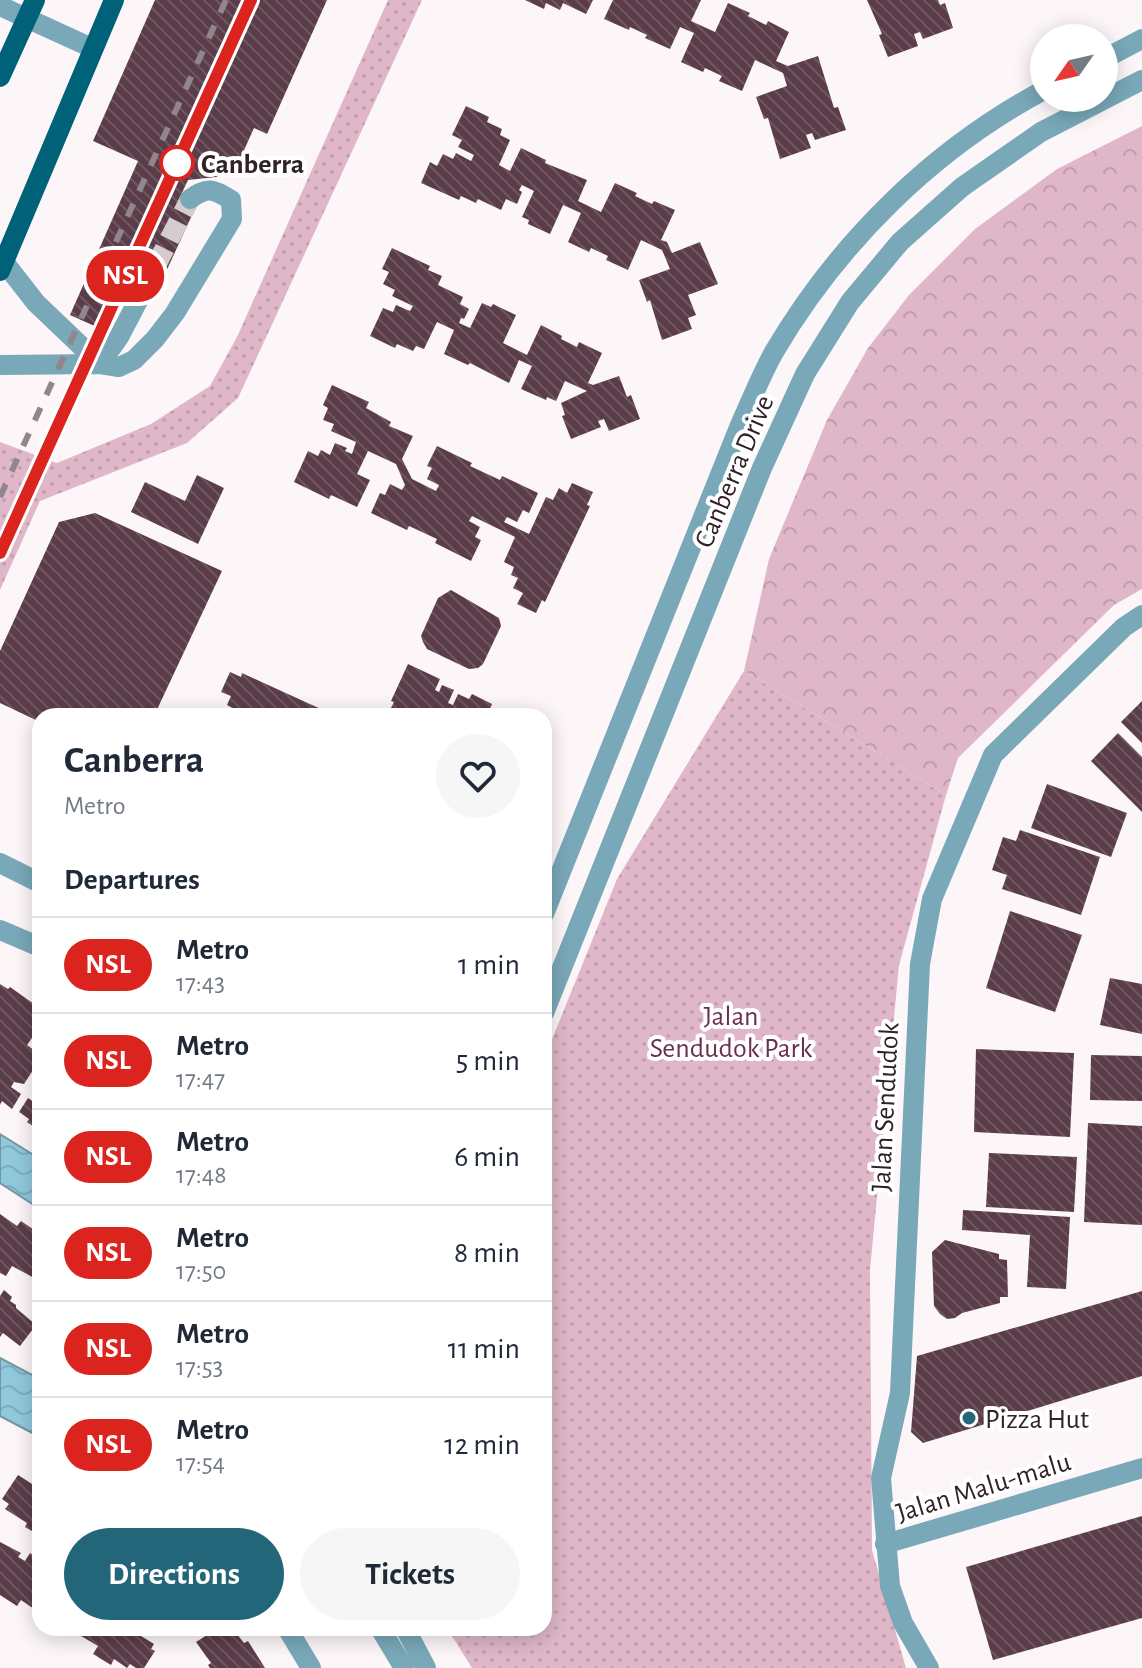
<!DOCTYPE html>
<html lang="en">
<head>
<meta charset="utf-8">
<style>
	:root { --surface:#fff; --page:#f6f6f7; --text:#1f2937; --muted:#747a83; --line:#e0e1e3; --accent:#246679 }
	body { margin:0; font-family:"Alegreya Sans",sans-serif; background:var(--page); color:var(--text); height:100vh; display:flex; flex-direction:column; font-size:30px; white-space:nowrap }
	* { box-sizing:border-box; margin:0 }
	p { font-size:26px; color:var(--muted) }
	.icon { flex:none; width:44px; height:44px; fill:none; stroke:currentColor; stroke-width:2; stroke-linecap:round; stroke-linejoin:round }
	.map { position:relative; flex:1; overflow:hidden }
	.side { position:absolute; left:32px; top:708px; width:520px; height:928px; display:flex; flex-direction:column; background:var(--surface); border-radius:24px; box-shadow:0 4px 20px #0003 }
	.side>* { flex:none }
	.badge { padding:0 16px; border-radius:26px; font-size:28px; line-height:52px }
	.needle { width:52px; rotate:236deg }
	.controls { position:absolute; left:1030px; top:24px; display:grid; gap:16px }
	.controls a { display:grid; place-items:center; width:88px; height:88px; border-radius:50%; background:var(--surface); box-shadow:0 4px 20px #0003; font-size:40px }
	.map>.badge { position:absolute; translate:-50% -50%; box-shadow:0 0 0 4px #fff }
	h2 { padding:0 32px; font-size:30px; line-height:72px }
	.round { display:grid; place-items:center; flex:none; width:84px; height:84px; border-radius:42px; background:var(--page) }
	.headline { display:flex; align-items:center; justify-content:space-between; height:136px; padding:0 32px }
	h1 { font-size:38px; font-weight:700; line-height:60px }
	.button { display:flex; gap:16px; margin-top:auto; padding:16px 32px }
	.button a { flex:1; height:92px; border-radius:48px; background:var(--accent); color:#fff; font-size:32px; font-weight:700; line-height:92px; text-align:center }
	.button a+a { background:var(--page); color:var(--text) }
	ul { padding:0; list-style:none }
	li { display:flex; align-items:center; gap:24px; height:96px; padding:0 32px; border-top:2px solid var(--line) }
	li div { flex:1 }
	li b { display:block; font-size:30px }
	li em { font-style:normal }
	li .badge { min-width:88px; font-weight:700; text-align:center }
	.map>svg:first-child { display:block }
	.grass { fill:url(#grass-dots) }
	.forest { fill:url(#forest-crowns) }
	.water { fill:url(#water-waves); stroke:#7497a6; stroke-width:2 }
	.building { fill:url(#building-back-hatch) }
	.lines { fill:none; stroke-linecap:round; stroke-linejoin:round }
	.minor-tunnel { stroke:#d4cccf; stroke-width:20; stroke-dasharray:20 10; stroke-linecap:butt }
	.minor { stroke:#79a8b8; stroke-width:20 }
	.major { stroke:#006279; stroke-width:20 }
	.rail { stroke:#91868b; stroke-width:6; stroke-dasharray:14 14; stroke-linecap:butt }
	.line-casing { stroke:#fff; stroke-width:18 }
	.line { stroke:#dc241f; stroke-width:12 }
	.stop-dot { fill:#fff; stroke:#dc241f; stroke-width:4 }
	.poi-dot { fill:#246679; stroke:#fff; stroke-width:3 }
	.labels { text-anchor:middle; stroke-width:8; stroke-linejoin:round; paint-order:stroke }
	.stop-label { font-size:28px; font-weight:bold; fill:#302228; stroke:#fff; text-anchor:start }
	.street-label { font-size:28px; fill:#302228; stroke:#fff }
	.park-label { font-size:28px; fill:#6c2f4c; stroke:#fff }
	.poi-label { font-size:28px; fill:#302228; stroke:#fff; text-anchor:start }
</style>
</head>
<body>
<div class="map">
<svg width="1142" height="1668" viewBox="0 0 1142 1668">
	<defs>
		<pattern id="grass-dots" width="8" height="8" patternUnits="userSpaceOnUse" patternTransform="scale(2)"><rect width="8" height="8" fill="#dfb7c8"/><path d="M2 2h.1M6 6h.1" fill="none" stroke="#c09dac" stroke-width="1.8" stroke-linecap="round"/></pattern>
		<pattern id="forest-crowns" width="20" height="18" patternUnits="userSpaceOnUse" patternTransform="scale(2)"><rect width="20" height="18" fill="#dfb7c8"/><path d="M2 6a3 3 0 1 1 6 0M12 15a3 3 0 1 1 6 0" fill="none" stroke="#c09dac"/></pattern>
		<pattern id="water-waves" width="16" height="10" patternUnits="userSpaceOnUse" patternTransform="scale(2)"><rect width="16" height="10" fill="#91c9dc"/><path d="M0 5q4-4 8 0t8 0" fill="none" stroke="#7dacbd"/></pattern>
		<pattern id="building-back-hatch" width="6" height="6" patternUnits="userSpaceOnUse" patternTransform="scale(2)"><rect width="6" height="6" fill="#5b3d4a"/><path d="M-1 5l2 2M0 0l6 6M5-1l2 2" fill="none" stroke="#6f5761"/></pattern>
	</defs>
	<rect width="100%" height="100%" fill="#fdf6f9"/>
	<g class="grass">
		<path d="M388 0H422L238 398 187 443 40 501 0 590V442L57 463 151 424 210 386 237 337Z"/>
		<path d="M744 671 946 795 899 965 870 1270 872 1550 906 1668H472L447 1628H544V1059L617 879Z"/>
	</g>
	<path class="forest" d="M1142 126V589L1114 605 958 758 946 795 744 671 769 559 827 420 868 348 909 295 975 229 1057 169Z"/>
	<g class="water">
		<path d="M0 1134 40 1159V1209L0 1183Z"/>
		<path d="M0 1358 40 1379V1437L0 1416Z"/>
	</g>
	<g class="building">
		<path d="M155 0H327L267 134 254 128 232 177 224 174 216 177 188 180 181 195 198 202 154 298 129 287 108 332 70 315 138 161 93 141Z"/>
		<path d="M525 0H593L586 14 563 3 560 10 546 3 544 9Z"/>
		<path d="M613 0H701L691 21 715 32 728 3 750 13 748 16 766 25 768 21 789 32 776 61 788 66 818 56 834 108 838 107 846 130 815 140 812 133 806 135 811 148 780 159 768 118 764 119 756 97 787 86 783 73 755 60 742 91 719 81 722 76 705 68 703 72 681 62 694 33 680 27 670 49 645 38 647 35 630 27 629 30 604 19Z"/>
		<path d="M867 0H938L940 5 945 3 953 28 923 39 920 32 914 34 918 46 888 57 879 35 882 34Z"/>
		<path d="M466 106 489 117 487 122 502 129 500 135 510 140 499 165 510 171 521 148 546 160 545 163 587 180 578 201 601 212 615 183 637 193 635 196 652 204 654 201 675 210 661 240 667 242 672 253 700 242 718 284 688 295 696 315 688 318 692 329 662 340 650 300 647 302 639 280 670 269 662 250 641 240 628 270 606 260 608 256 591 248 589 252 568 242 581 213 563 205 550 234 528 224 529 220 522 217 534 191 522 185 519 190 522 192 517 204 506 199 501 210 478 199 476 203 461 196 459 200 421 183 430 162 437 166 443 154 453 159 456 153 471 161 474 155 458 147 462 140 452 135Z"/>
		<path d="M392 248 430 266 428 270 442 276 438 285 463 297 460 304 469 309 464 319 461 318 459 323 470 328 482 303 491 307 493 304 516 315 503 343 527 355 541 325 562 336 561 339 577 347 579 342 602 353 588 383 593 385 619 376 627 397 631 395 640 419 609 431 604 419 598 421 601 427 571 439 562 416 565 415 561 403 587 391 565 381 556 401 547 397 546 400 521 389 532 366 519 360 509 383 470 363 468 365 444 354 454 330 437 322 424 349 416 346 413 351 397 344 395 348 370 336 383 308 393 312 396 305 410 311 413 306 392 296 395 290 383 284 389 272 382 269Z"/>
		<path d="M332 385 369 402 366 408 391 422 389 426 413 436 402 459 412 479 436 491 439 485 427 479 432 468 427 466 437 446 472 463 470 466 500 480 502 476 538 493 529 513 523 510 517 522 507 517 504 522 529 534 546 497 553 500 559 488 567 493 572 483 593 492 587 505 590 506 545 602 542 600 536 613 517 604 523 593 513 588 518 578 511 575 514 567 504 562 515 537 472 516 469 521 480 527 475 537 481 540 471 561 435 543 437 539 409 526 407 530 371 513 380 493 385 495 390 484 402 490 405 485 396 464 368 451 357 474 370 480 357 507 331 495 329 499 294 482 308 451 318 456 321 450 330 455 335 443 347 448 345 451 352 454 356 442 331 431 334 424 323 420 328 408 323 405Z"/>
		<path d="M197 475 224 488 198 544 131 512 145 482 185 501Z"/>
		<path d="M95 513 222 571 154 716H40V722L0 703V651L59 522Z"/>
		<path d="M451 590 499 618 501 626 483 664 478 668 469 669 427 649 423 642 421 636 438 598Z"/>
		<path d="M408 664 440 679 435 690 439 692 442 685 454 690 448 703 453 705 458 694 469 699 472 694 492 704 487 716H387L394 702 391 701Z"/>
		<path d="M230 672 241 677 242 673 336 716H235L238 711 227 705 231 696 221 692Z"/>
		<path d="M1142 701V743L1121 722Z"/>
		<path d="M1118 733 1142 757V812L1091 761Z"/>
		<path d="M1047 784 1127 813 1111 857 1031 828Z"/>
		<path d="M1020 830 1100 857 1081 915 1002 889 1007 875 992 870 1003 837 1016 841Z"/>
		<path d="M1010 911 1082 935 1055 1012 986 988Z"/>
		<path d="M1110 978 1142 984V1034L1100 1025Z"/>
		<path d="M0 984 8 989 10 987 34 1004 32 1007 40 1012V1042L32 1038 27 1045 35 1051 40 1045V1066L37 1064 24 1084 14 1082 11 1087 21 1094 12 1109 2 1101 0 1105Z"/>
		<path d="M976 1049 1074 1053 1070 1137 974 1132Z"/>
		<path d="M1091 1055 1142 1056V1101L1090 1100Z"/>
		<path d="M28 1098 40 1106V1131L27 1122 29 1119 19 1112Z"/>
		<path d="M1088 1123 1142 1126V1225L1084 1222Z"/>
		<path d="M989 1153 1077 1157 1074 1212 986 1207Z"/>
		<path d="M963 1210 1070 1217 1066 1289 1027 1287 1030 1235 962 1230Z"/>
		<path d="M0 1214 17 1226 21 1221 40 1234V1271L36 1279 12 1266 6 1276 0 1273Z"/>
		<path d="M945 1240 999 1254V1259L1007 1260 1008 1297H1000V1303L962 1313 955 1318 947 1319 940 1314 934 1306 932 1252Z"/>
		<path d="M4 1290 12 1297 10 1301 16 1305V1308L36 1325 20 1346 3 1333 0 1337V1296Z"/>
		<path d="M1142 1291V1376L923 1443 911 1432 917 1356Z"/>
		<path d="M18 1475 40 1489V1527L35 1533 25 1527 27 1523 5 1509 9 1504 2 1499Z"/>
		<path d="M1142 1516V1618L993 1660 966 1567Z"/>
		<path d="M40 1536V1613L21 1600 17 1606 0 1595V1542L21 1553 18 1557 25 1561 30 1553 35 1556 39 1549 34 1545Z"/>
		<path d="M75 1628H144L141 1636 154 1644 151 1649 155 1651 144 1668H136L130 1664 127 1668 114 1659 111 1665 93 1654 98 1646 76 1633 78 1630Z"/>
		<path d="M218 1628H232L244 1643 248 1641 265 1668H210L208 1665 211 1663 196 1642Z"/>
	</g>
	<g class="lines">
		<path class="minor-tunnel" d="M142 293 190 199"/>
		<g class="minor">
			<path d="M0 6 92 48"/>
			<path d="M1104 59 1142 39"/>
			<path d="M4 262 36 303 100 364"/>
			<path d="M100 364 119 337 142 293"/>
			<path d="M0 365 100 364 119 367 134 360 155 339 175 313 232 219 231 200C214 189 207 186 190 199"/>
			<path d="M0 863 40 883"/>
			<path d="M544 914 740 425C751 401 761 375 774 352 838 243 932 150 1044 90"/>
			<path d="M0 930 40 947"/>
			<path d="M544 1013 762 468 805 374 850 302 900 242 962 187 1041 132 1142 80"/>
			<path d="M885 1544 1142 1468"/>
			<path d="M287 1628 311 1668"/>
			<path d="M380 1628 404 1668"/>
			<path d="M405 1628 426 1668"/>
			<path d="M929 1668 903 1623 890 1586 881 1478 900 1393 920 964 932 899 993 755 1124 627 1142 615"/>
		</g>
		<g class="major">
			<path d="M0 77 35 0"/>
			<path d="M0 271 114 0"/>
		</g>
		<g class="rail">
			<path d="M0 497 226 0"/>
			<path d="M0 553 251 0"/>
		</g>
	</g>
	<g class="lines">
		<defs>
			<path id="line" d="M0 553 251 0"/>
		</defs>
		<use href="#line" class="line-casing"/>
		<use href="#line" class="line"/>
	</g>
	<circle class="stop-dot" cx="177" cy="163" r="16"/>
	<circle class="poi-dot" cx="969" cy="1418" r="8"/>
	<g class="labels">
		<g class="stop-label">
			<text x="201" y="173">Canberra</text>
		</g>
		<g class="street-label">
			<text transform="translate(733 471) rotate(-67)" y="10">Canberra Drive</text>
			<text transform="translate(884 1107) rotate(-87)" y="10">Jalan Sendudok</text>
			<text transform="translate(983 1486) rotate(-17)" y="10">Jalan Malu-malu</text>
		</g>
		<g class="park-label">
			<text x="731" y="1025">Jalan<tspan x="731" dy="32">Sendudok Park</tspan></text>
		</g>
		<g class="poi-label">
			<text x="985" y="1428">Pizza Hut</text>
		</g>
	</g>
</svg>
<div class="controls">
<a><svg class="needle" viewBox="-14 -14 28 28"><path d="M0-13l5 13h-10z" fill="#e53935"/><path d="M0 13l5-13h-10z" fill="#747a83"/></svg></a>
</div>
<b class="badge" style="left:125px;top:276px;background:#dc241f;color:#fff">NSL</b>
<section class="side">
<div class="headline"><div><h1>Canberra</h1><p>Metro</p></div><a class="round"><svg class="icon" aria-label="heart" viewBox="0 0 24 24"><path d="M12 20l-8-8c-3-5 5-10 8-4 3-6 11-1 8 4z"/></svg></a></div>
<h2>Departures</h2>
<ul>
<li><span class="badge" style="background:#dc241f;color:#fff">NSL</span><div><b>Metro</b><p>17:43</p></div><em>1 min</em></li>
<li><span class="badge" style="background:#dc241f;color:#fff">NSL</span><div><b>Metro</b><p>17:47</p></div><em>5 min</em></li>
<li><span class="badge" style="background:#dc241f;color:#fff">NSL</span><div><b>Metro</b><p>17:48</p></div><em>6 min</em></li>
<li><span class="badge" style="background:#dc241f;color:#fff">NSL</span><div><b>Metro</b><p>17:50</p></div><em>8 min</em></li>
<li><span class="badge" style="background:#dc241f;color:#fff">NSL</span><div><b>Metro</b><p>17:53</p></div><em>11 min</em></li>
<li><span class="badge" style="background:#dc241f;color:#fff">NSL</span><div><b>Metro</b><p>17:54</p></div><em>12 min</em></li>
</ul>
<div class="button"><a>Directions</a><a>Tickets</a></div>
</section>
</div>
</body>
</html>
